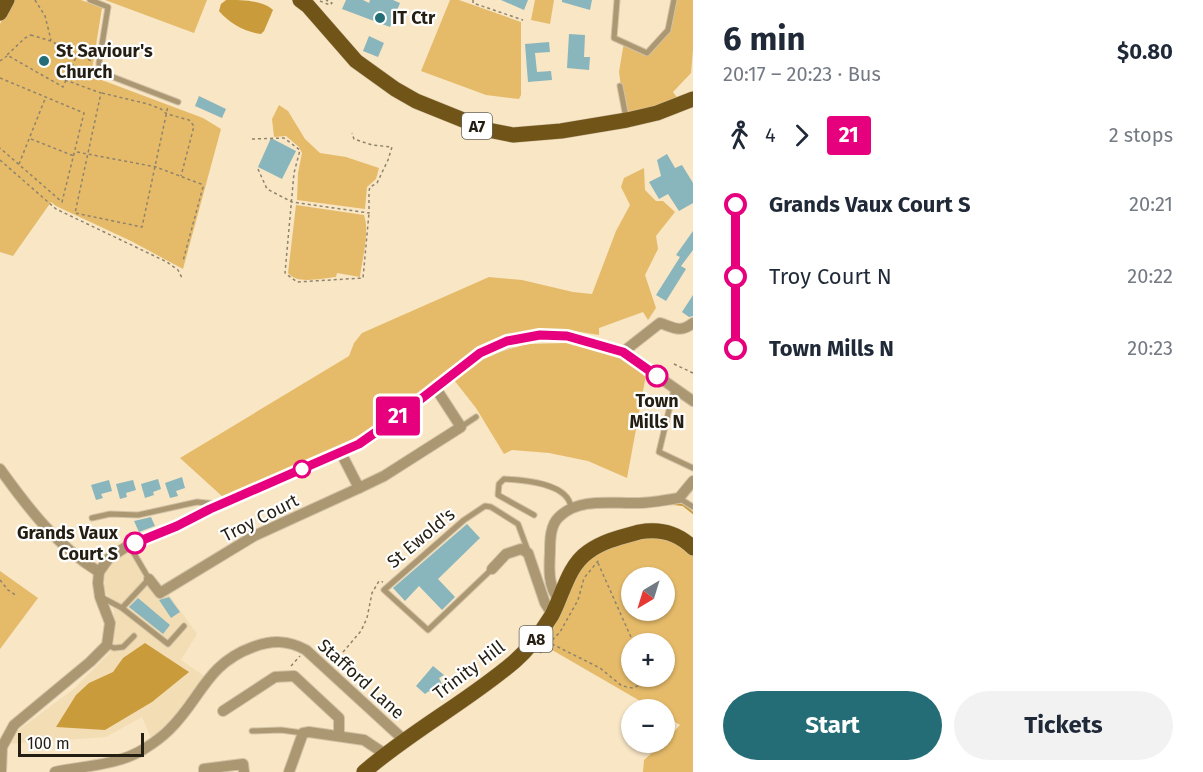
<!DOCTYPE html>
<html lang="en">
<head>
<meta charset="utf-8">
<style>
	:root { --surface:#fff; --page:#f2f2f3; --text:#1f2937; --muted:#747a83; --accent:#246d77 }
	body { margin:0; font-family:"Fira Sans",sans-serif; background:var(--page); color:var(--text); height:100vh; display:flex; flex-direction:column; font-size:22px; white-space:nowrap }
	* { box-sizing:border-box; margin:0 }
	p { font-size:20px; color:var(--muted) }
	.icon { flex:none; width:33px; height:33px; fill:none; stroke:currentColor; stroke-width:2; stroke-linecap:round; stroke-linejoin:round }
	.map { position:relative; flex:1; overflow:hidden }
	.drawer { display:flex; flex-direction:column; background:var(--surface); width:510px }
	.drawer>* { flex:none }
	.badge { padding:0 12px; border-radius:4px; font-size:21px; line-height:39px }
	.needle { width:39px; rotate:218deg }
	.controls { position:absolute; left:621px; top:567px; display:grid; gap:12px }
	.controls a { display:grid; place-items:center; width:54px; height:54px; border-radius:50%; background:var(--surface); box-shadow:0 2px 4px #0004; font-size:30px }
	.scale { position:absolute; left:18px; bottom:15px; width:126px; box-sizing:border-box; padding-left:6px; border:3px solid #251e12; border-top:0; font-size:16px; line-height:21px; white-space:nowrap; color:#251e12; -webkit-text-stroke:4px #fff; paint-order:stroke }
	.map>.badge { position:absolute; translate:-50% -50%; box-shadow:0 0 0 3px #fff }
	.legs { display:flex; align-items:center; gap:9px; height:66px; padding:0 30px; font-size:20px }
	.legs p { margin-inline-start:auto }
	.overview { display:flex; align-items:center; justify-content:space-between; height:102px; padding:0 30px }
	h1 { font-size:33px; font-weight:700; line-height:45px }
	.button { display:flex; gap:12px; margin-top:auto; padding:12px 30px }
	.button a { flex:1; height:69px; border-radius:36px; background:var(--accent); color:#fff; font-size:24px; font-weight:700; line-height:69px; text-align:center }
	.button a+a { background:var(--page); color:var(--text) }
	ul { padding:0 30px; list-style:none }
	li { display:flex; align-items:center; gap:21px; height:72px; font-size:22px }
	li i { display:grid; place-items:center; width:9px; height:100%; margin:0 8px; background:currentColor }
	li i::after { content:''; width:15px; height:15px; margin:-8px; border:4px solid; border-radius:50%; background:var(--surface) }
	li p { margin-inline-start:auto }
	li:first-child i { background:linear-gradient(#0000 50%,currentColor 0) }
	li:last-child i { background:linear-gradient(currentColor 50%,#0000 0) }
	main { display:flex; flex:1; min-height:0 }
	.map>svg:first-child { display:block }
	.built { fill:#f3ddb5 }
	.green { fill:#e5bb6a; fill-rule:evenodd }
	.water { fill:#ca9b3b }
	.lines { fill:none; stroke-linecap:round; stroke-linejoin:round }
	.stream { stroke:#ca9b3b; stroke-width:2 }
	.building { fill:#89b5bc }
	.lane-casing { stroke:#d2c2a5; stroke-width:7 }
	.street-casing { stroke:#d2c2a5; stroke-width:12 }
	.primary-casing { stroke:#d2c2a5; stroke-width:16 }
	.path { stroke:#8f836c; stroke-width:1.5; stroke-dasharray:3 3; stroke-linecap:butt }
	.lane { stroke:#ab9772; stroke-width:5 }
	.street { stroke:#ab9772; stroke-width:10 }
	.primary { stroke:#715418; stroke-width:15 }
	.line-1-casing { stroke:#fff; stroke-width:14 }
	.line-1 { stroke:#e6007e; stroke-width:9 }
	.poi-dot { fill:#246d77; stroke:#fff; stroke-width:2 }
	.stop-1-dot { fill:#fff; stroke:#e6007e; stroke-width:3 }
	.labels { text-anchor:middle; stroke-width:4.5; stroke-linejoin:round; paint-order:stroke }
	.shield { fill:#fff; stroke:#666259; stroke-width:1.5 }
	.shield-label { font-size:16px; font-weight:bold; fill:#251e12 }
	.poi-label { font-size:18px; font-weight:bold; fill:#251e12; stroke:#fff; text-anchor:start }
	.stop-label { font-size:18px; font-weight:bold; fill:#251e12; stroke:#fff }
	.street-label { font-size:18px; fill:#251e12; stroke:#fff }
</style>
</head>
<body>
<main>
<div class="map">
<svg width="693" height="772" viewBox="0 0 693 772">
	<rect width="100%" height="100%" fill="#f8e6c5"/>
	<path class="built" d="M128 551 153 590 167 592 197 634 181 660 204 676 176 716 151 738 142 717 106 737 7 744 12 735 75 688 114 648V611L104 588 105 574 112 563Z"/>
	<g class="green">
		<path d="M12 0H81L102 8 91 76 203 118 221 129 183 269 131 241 56 206 51 202 13 256 0 252V24Z"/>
		<path d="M105 0H207L194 33Z"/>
		<path d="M450 0H459L521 22V95L519 99 486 95 421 71Z"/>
		<path d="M535 0H554L550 24 531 20Z"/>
		<path d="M674 0H693V50L691 73 673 92 679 100 625 116 619 72 624 42 647 53 668 30Z"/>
		<path d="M279 105 288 111 305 139 320 153 346 157 379 168 376 179 367 187 365 209 297 200 298 173 302 153 299 147 286 136 274 137 272 119Z"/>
		<path d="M644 168 645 190 656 201H663L675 212 656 236 658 249 645 275 656 308 648 320 643 312 599 328V335L568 330 535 331 501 337 482 346 388 418 334 450 224 498 180 458 349 356 354 343 362 333 489 277 522 280 573 292 592 294 616 231 630 205 621 187 624 178Z"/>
		<path d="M296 205 364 215C370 232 362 259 360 277L337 273 336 277C322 278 297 285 288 273Z"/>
		<path d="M567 343 616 355 646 375 627 478 588 461 549 453 512 450 504 454 476 408 454 380 483 357 527 344Z"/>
		<path d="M650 535 672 539 693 555V772H643L644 760 664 742 680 725 665 716 664 710 654 709 540 643 576 574 592 553ZM632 578H664V610H632ZM632 644H664V676H632Z"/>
		<path d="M0 571 38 598 0 649Z"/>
	</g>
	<g class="water">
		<path d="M226 0C241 0 263 0 273 10L264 31 261 34C245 32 229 23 219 11L221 4Z"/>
		<path d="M145 643 189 672 152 702 105 730 56 727 76 695 89 683 113 672 123 658Z"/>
	</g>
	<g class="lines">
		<path class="stream" d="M673 504 683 505 693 513"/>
	</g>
	<g class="building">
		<path d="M346 0H363L369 3 370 0H393L400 3 390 27 342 9Z"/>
		<path d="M501 0H528L524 10Z"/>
		<path d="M562 0H592L590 10 562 2Z"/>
		<path d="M569 34 585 35 584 57H590L589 70 567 68Z"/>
		<path d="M369 36 384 43 378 57 363 51Z"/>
		<path d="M549 42 550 52 535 53 537 72 551 71 552 80 528 82 525 44Z"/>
		<path d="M199 96 226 109 222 118 195 106Z"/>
		<path d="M271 138 296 151 282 179 258 167Z"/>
		<path d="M667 154 675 168 682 165 693 183V203L679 211 668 194 659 199 649 182 661 176 657 160Z"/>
		<path d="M693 231V250L681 266 686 269 666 301 656 295 680 257 676 255Z"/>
		<path d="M693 295V316L689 317 682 312Z"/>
		<path d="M182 477 185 488 176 491 178 496 170 498 165 483Z"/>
		<path d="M158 479 161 489 153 492 154 495 145 498 141 484Z"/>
		<path d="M109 480 112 491 101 494 103 498 96 500 91 485Z"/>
		<path d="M133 480 136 490 126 493 127 497 120 499 116 484Z"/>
		<path d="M151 517 155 526 139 532 134 521Z"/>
		<path d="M467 524 480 538 438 579 455 597 442 610 419 586 405 601 393 588Z"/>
		<path d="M169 597 180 612 171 618 159 600Z"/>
		<path d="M138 598 170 625 163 634 129 607Z"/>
		<path d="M433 666 444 675 439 678 443 686 437 692 432 693 429 691 425 694 416 686Z"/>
	</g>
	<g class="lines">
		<defs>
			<g id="lane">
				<path d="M90 0 108 7 99 63 100 72 178 102"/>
				<path d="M617 0 614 38 647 53 668 30 674 0"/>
				<path d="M620 86 626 117"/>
				<path d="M674 389 659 452 693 468"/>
				<path d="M461 427 476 417"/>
				<path d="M679 498 693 507"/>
				<path d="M534 515 498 495 499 484 504 479C524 480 569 483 571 508"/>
				<path d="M92 518 110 514 138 515 197 502 217 504"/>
				<path d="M492 569 428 630 384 590 464 520 485 506 491 507 518 524 528 551"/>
				<path d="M103 598 122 608 168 644 184 626"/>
				<path d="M122 608 149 579 129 545"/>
				<path d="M107 645 114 648 123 647 134 636"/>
				<path d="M252 731 281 730 303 733"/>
			</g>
			<g id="street">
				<path d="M623 352 660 323C675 328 680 333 693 323"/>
				<path d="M0 469C28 508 57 546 99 572"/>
				<path d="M359 488 384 476 461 427 435 387"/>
				<path d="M492 569 506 554 521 549 528 553 545 603 552 614"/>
				<path d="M149 579 160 593 254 536 359 488 341 453"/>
				<path d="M559 600C548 587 549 569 550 552 550 541 550 525 559 517 579 497 612 504 638 503 651 503 665 500 679 498L693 481"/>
				<path d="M223 711 275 677 294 676 339 718V736"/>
				<path d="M1 772 2 747 14 725 90 662 107 645 110 623 100 597 98 583 99 572 109 558 129 545 177 526 210 509 359 444 403 413 480 353 521 338 540 335 568 336 623 352 693 401"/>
				<path d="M55 772C83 766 119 765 144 749 152 744 162 737 169 730 201 699 206 664 253 647 272 640 288 640 306 650L404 740"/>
				<path d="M204 772V769L243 764 244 772"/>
				<path d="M289 772 303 733 309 732 364 740 385 754"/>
			</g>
			<g id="primary">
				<path d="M300 0 308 6 356 61 395 89 416 101 488 130 513 135 561 131 627 120 657 113 693 99"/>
				<path d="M0 13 7 0"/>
				<path d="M364 772C411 731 467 702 515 661 530 648 542 631 552 615 563 594 568 566 588 552 603 541 621 537 639 532 660 528 678 533 693 548"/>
			</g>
		</defs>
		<use href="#lane" class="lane-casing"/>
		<use href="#street" class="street-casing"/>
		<use href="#primary" class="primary-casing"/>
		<g class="path">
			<path d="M35 0 45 16 51 40"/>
			<path d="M473 0V3L523 20"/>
			<path d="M320 1 330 5 332 3 326 0"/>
			<path d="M31 35 51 41 77 55 63 87 7 55 25 38Z"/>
			<path d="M77 55 92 61"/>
			<path d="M0 61 7 56"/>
			<path d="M0 78 84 113 62 202 0 148"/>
			<path d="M65 80 101 93 75 213 142 227 168 106"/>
			<path d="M102 93 148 104 161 109 167 114 189 120 194 126 181 176"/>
			<path d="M31 139 74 156"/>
			<path d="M252 139 284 138 300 150 294 173 285 273 297 282 363 278 369 213"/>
			<path d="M77 152 156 167 201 184 203 187 183 261"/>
			<path d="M0 160 56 209 167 262 178 270 182 278"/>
			<path d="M19 164 45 99"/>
			<path d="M258 169 267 189 292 202 369 213V191L370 187 377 183 388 160 392 147 372 145 354 139 352 133"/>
			<path d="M674 364 693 373"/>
			<path d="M598 563 634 644"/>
			<path d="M0 580 8 590 17 596"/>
			<path d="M552 644 600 668 622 686 633 688 660 676"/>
			<path d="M343 652 361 631 367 618 372 593 379 581 383 582"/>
			<path d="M540 653 560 632 578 600 584 578 599 560"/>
			<path d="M291 666 300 656"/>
		</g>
		<use href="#lane" class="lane"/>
		<use href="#street" class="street"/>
		<use href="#primary" class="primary"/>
	</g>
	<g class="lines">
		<defs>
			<path id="line-1" d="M135 543 177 526 210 509 359 444 403 413 480 353 507 341 540 335 567 336 623 352 657 376"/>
		</defs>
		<use href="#line-1" class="line-1-casing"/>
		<use href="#line-1" class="line-1"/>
	</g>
	<g class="poi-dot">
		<circle cx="380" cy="18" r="6"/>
		<circle cx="44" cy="61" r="6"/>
	</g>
	<g class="stop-1-dot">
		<circle cx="657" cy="376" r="10"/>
		<circle cx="302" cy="469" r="8"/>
		<circle cx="135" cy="543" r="10"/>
	</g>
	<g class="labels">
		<g class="shield">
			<rect x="462" y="113" width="30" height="26" rx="4.5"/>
			<rect x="519.5" y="626" width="33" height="26" rx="4.5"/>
		</g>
		<g class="shield-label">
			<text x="477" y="132">A7</text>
			<text x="536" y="645">A8</text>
		</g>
		<g class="poi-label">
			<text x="392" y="24">IT Ctr</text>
			<text x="56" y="57">St Saviour's<tspan x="56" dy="21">Church</tspan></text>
		</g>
		<g class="stop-label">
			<text x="657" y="407">Town<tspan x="657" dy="21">Mills N</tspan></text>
			<text x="118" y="539" text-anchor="end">Grands Vaux<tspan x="118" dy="21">Court S</tspan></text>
		</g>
		<g class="street-label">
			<text transform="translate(260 518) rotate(-27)" y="6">Troy Court</text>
			<text transform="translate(421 538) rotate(-40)" y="6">St Ewold's</text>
			<text transform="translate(469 670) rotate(-37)" y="6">Trinity Hill</text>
			<text transform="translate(361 679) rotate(42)" y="6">Stafford Lane</text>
		</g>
	</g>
</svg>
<div class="controls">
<a><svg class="needle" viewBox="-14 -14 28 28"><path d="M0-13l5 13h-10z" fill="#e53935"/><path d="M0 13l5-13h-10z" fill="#747a83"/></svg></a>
<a>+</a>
<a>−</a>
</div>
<div class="scale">100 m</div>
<b class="badge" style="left:398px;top:416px;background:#e6007e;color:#fff">21</b>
</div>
<section class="drawer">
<div class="overview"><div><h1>6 min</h1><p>20:17 – 20:23 · Bus</p></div><b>$0.80</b></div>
<div class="legs"><svg class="icon" aria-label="walk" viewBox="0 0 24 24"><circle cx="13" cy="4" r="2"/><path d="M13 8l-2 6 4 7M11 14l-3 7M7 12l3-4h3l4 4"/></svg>4<svg class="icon" aria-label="forward" viewBox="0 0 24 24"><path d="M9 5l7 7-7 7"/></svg><b class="badge" style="background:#e6007e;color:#fff">21</b><p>2 stops</p></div>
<ul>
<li><i style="color:#e6007e"></i><b>Grands Vaux Court S</b><p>20:21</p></li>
<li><i style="color:#e6007e"></i><span>Troy Court N</span><p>20:22</p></li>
<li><i style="color:#e6007e"></i><b>Town Mills N</b><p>20:23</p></li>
</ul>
<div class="button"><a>Start</a><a>Tickets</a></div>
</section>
</main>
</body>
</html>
